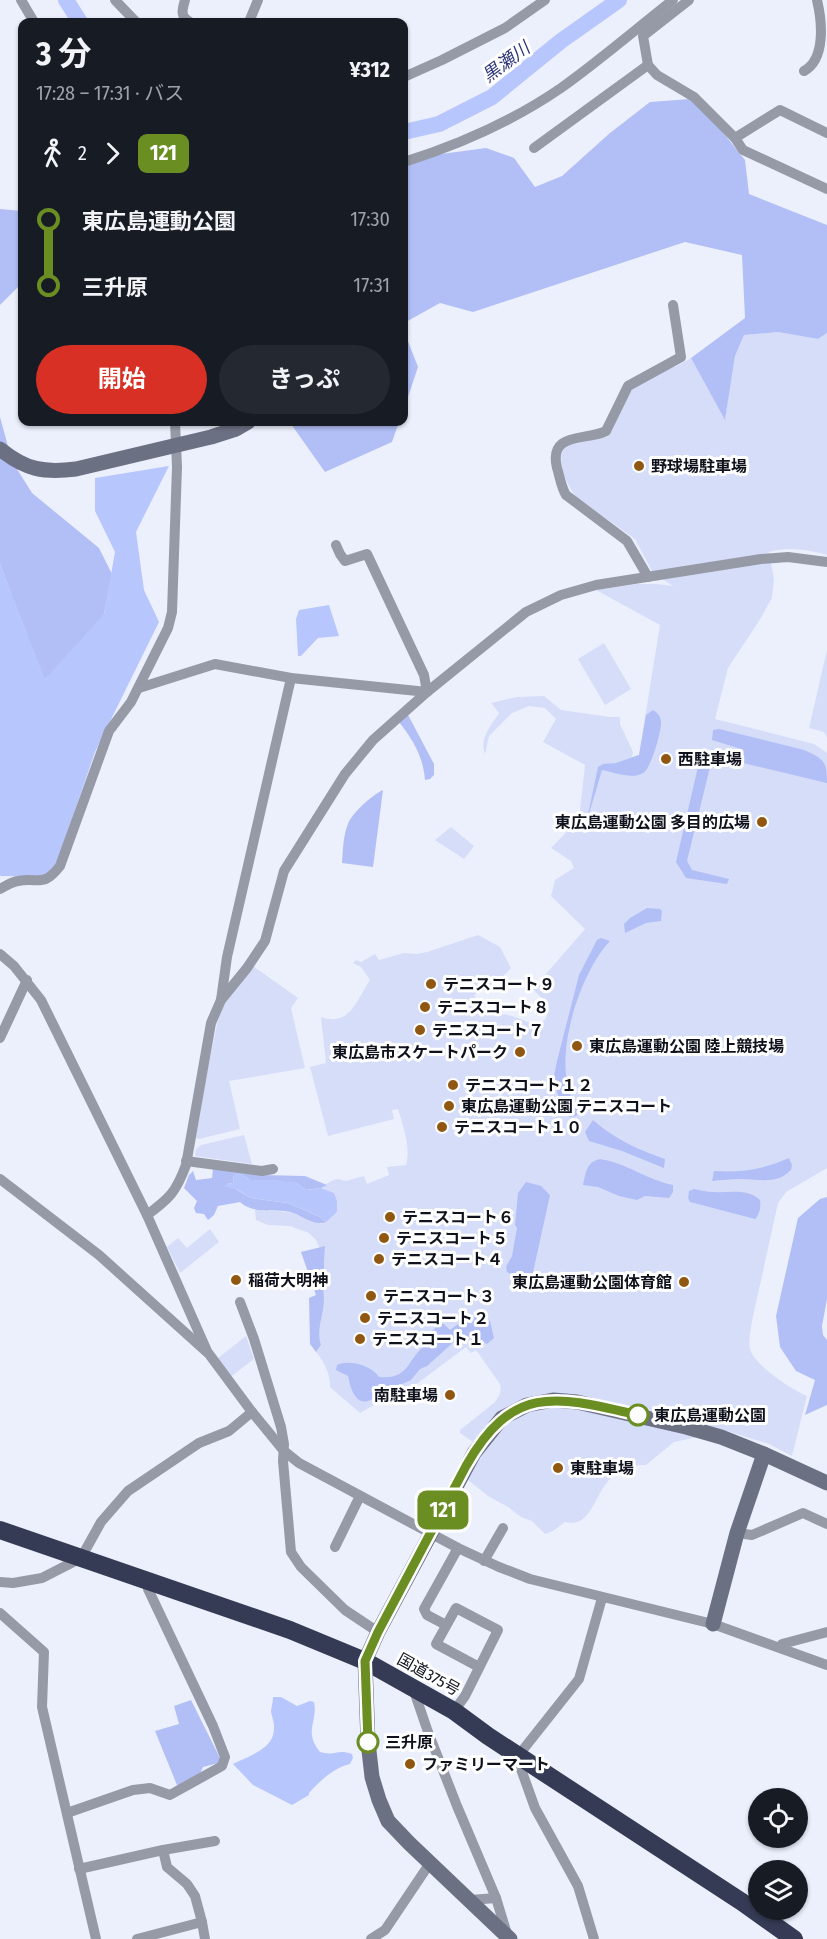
<!DOCTYPE html>
<html lang="ja">
<head>
<meta charset="utf-8">
<style>
	:root { --surface:#171b24; --page:#242831; --text:#f1f3f6; --muted:#9ea1a6; --accent:#d93025 }
	body { margin:0; font-family:"Fira Sans Condensed","Noto Sans JP",sans-serif; background:var(--page); color:var(--text); height:100vh; display:flex; flex-direction:column; font-size:22px; white-space:nowrap }
	* { box-sizing:border-box; margin:0 }
	p { font-size:20px; color:var(--muted) }
	.icon { flex:none; width:33px; height:33px; fill:none; stroke:currentColor; stroke-width:2; stroke-linecap:round; stroke-linejoin:round }
	.map { position:relative; flex:1; overflow:hidden }
	.panel { position:absolute; left:18px; top:18px; width:390px; height:408px; display:flex; flex-direction:column; background:var(--surface); border-radius:12px; box-shadow:0 2px 4px #0004 }
	.panel>* { flex:none }
	.badge { padding:0 12px; border-radius:9px; font-size:21px; line-height:39px }
	.controls { position:absolute; left:748px; top:1788px; display:grid; gap:12px }
	.controls a { display:grid; place-items:center; width:60px; height:60px; border-radius:50%; background:var(--surface); box-shadow:0 2px 4px #0004; font-size:30px }
	.map>.badge { position:absolute; translate:-50% -50%; box-shadow:0 0 0 3px #fff }
	.legs { display:flex; align-items:center; gap:9px; height:66px; padding:0 18px; font-size:20px }
	.legs p { margin-inline-start:auto }
	.headline { display:flex; align-items:center; justify-content:space-between; height:102px; padding:0 18px }
	h1 { font-size:33px; font-weight:700; line-height:45px }
	.action { display:flex; gap:12px; margin-top:auto; padding:12px 18px }
	.action a { flex:1; height:69px; border-radius:36px; background:var(--accent); color:#fff; font-size:24px; font-weight:700; line-height:69px; text-align:center }
	.action a+a { background:var(--page); color:var(--text) }
	ul { padding:0 18px; list-style:none }
	li { display:flex; align-items:center; gap:21px; height:66px; font-size:22px }
	li i { display:grid; place-items:center; width:9px; height:100%; margin:0 8px; background:currentColor }
	li i::after { content:''; width:15px; height:15px; margin:-8px; border:4px solid; border-radius:50%; background:var(--surface) }
	li p { margin-inline-start:auto }
	li:first-child i { background:linear-gradient(#0000 50%,currentColor 0) }
	li:last-child i { background:linear-gradient(currentColor 50%,#0000 0) }
	.map>svg:first-child { display:block }
	.green { fill:#d6ddf9 }
	.forest { fill:#b1bff6 }
	.water { fill:#b8c6fe }
	.lines { fill:none; stroke-linecap:round; stroke-linejoin:round }
	.river { stroke:#b8c6fe; stroke-width:16 }
	.street { stroke:#969aa7; stroke-width:10 }
	.secondary { stroke:#6c7083; stroke-width:15 }
	.highway { stroke:#353b54; stroke-width:18 }
	.line-1-casing { stroke:#fff; stroke-width:14 }
	.line-1 { stroke:#6b8e23; stroke-width:9 }
	.poi-dot { fill:#905712; stroke:#fff; stroke-width:2 }
	.stop-1-dot { fill:#fff; stroke:#6b8e23; stroke-width:3 }
	.labels { text-anchor:middle; stroke-width:6; stroke-linejoin:round; paint-order:stroke }
	.poi-label { font-size:16px; font-weight:bold; fill:#0f121c; stroke:#fff; text-anchor:start }
	.stop-label { font-size:16px; font-weight:bold; fill:#0f121c; stroke:#fff; text-anchor:start }
	.street-label { font-size:16px; fill:#0f121c; stroke:#fff }
	.water-label { font-size:18px; font-style:italic; fill:#2e3778; stroke:#fff }
</style>
</head>
<body>
<div class="map">
<svg width="827" height="1939" viewBox="0 0 827 1939">
	<rect width="100%" height="100%" fill="#ecf0fd"/>
	<g class="green">
		<path d="M778 332 818 339 827 333V555C810 550 787 546 769 552L774 579 772 598 759 621 728 668 715 719 814 744 827 753V1168L786 1192 778 1203 752 1321C751 1329 748 1340 750 1349 754 1365 792 1390 807 1396L792 1456 769 1444 727 1431 674 1442 646 1465C590 1462 603 1531 565 1522L553 1531 545 1534 532 1521 521 1517 508 1507 488 1496 467 1479 482 1448 460 1433V1430L494 1403C499 1397 502 1392 500 1384L476 1350 471 1353 466 1347 398 1398 388 1397 360 1413 330 1387C330 1373 325 1363 316 1352L321 1345C316 1329 324 1315 324 1299 323 1281 324 1264 325 1247H319L316 1240 309 1233 290 1226 268 1225 256 1220 255 1210H272L292 1213 321 1224 337 1212 334 1193 321 1188 331 1181 338 1179 346 1181 364 1176 367 1184 389 1175 387 1167 406 1165C411 1147 403 1126 398 1109L392 1110 394 1119 328 1136 310 1067 326 1063 321 1017C350 1027 356 1001 370 980L361 967 353 963 356 960 361 962 375 954 379 960 404 953 416 954 427 952 478 935 500 947 511 968 496 983 474 995 482 1012C491 1014 502 1013 512 1016 528 1020 545 1036 549 1006L533 989 585 929 551 896 555 880 574 868 571 861 551 848 579 819 585 765 543 742 556 719 545 708 529 706 512 713 489 736 485 754C479 738 491 726 499 713L491 703 517 697 544 696 561 710 610 717H620V724L633 752 632 757 639 755 660 625 596 590 637 584H657L673 586 653 573 635 539 577 498C567 486 551 454 570 444 578 439 597 438 607 437L613 429 629 391 671 365 675 367 691 358 725 419 735 356 744 335Z"/>
		<path d="M604 643 631 689 605 705 578 659Z"/>
		<path d="M827 650V738L824 732 809 728Z"/>
		<path d="M451 827 474 846 464 859 435 840Z"/>
		<path d="M253 966 298 998 291 1008 305 1068 229 1081 240 1129 199 1139 196 1138 205 1082 217 1024 222 1007Z"/>
		<path d="M244 1135 252 1164 195 1156 196 1149 201 1145Z"/>
		<path d="M210 1229 219 1242 180 1273 167 1247 178 1238 187 1248Z"/>
		<path d="M246 1336 254 1359 229 1378 217 1359Z"/>
	</g>
	<g class="forest">
		<path d="M690 99 713 120 745 160 749 194 827 225V333L818 339 778 332 744 335 735 356 725 420 691 358 745 318 742 255 685 242 473 312 440 303 404 323V155L419 157 486 148 514 158 535 187 562 176 610 133 650 102Z"/>
		<path d="M0 209 22 211V283L0 305Z"/>
		<path d="M404 331 418 367 404 409Z"/>
		<path d="M0 417 12 461 32 493 99 548 112 574 104 614 85 642 44 680 0 564Z"/>
		<path d="M292 422H399L392 442 325 472 291 424Z"/>
		<path d="M653 710C658 713 660 716 661 721 662 730 651 769 643 773 632 780 613 772 602 770L586 824 598 767 603 764 616 763 639 755 646 715Z"/>
		<path d="M407 713 434 764V775L430 779 425 780C423 756 413 740 399 722Z"/>
		<path d="M719 729 804 750C824 759 827 761 827 783L743 763 744 755 741 749 712 740 713 730Z"/>
		<path d="M716 749 733 753 737 759 736 761 722 758 710 767 687 861 692 870 729 879 727 884 686 878 676 862 700 758 711 750Z"/>
		<path d="M383 790 373 867 342 863C343 850 343 836 348 824 352 813 372 795 383 790Z"/>
		<path d="M647 908 660 909 662 911 661 921 646 923 625 933 624 924 630 918Z"/>
		<path d="M601 938 610 941C578 975 546 1072 580 1112L576 1116 570 1117 565 1113 557 1092 554 1076 557 1061 579 975 597 940Z"/>
		<path d="M593 1120C614 1139 639 1150 665 1159L664 1168 622 1151 589 1141 585 1132Z"/>
		<path d="M789 1158 792 1165 791 1170C777 1185 758 1179 741 1179 731 1179 721 1180 712 1181L714 1171C742 1173 764 1169 789 1158Z"/>
		<path d="M600 1159C627 1163 647 1180 673 1185V1192L669 1198 645 1196 637 1200 619 1196 598 1187 583 1185C586 1173 586 1162 600 1159Z"/>
		<path d="M213 1169 263 1175 305 1176 327 1185 321 1188 306 1190 296 1183 250 1180 241 1174 234 1175 233 1183 227 1184 251 1198 288 1203 320 1217 326 1222C314 1227 302 1215 290 1212 273 1208 254 1215 240 1202L218 1206 214 1215 208 1220 204 1214 196 1213 194 1208 197 1201 184 1188 189 1175 193 1171 196 1180 212 1178Z"/>
		<path d="M526 1182 541 1186 550 1195 532 1277 527 1282H515L512 1275 507 1272 506 1267 512 1256 517 1228 515 1225 518 1193Z"/>
		<path d="M694 1189C700 1190 707 1192 713 1192 728 1193 748 1188 760 1200 761 1206 760 1214 755 1219L690 1202 688 1198 689 1191Z"/>
		<path d="M827 1197V1299L822 1326 823 1335 827 1340V1405L805 1415 815 1380 796 1371 780 1347 776 1316 798 1218 820 1199Z"/>
		<path d="M325 1246C324 1264 323 1281 324 1299 324 1315 316 1329 321 1345L316 1352 310 1344 309 1298 316 1295 301 1252Z"/>
		<path d="M472 1316 490 1321 494 1338 487 1344 472 1336 456 1340 427 1366 420 1369 411 1380 396 1387 388 1395C379 1394 376 1399 368 1401 354 1405 350 1385 348 1376L336 1370 337 1365C349 1359 372 1366 379 1377 411 1380 406 1358 428 1343L431 1332 439 1324H444L450 1330 466 1318Z"/>
		<path d="M191 1700 222 1762 203 1767 196 1783 179 1790 155 1731 179 1724 174 1706Z"/>
	</g>
	<g class="water">
		<path d="M169 466 136 532 144 590 159 622 95 752 52 877 0 876V564L45 679 104 614 115 552 95 511V478Z"/>
		<path d="M329 605 339 636 318 638 301 656H298L296 619 299 610Z"/>
		<path d="M237 1173 241 1174 250 1180H275L296 1183 306 1190 321 1188 334 1193 337 1201V1212L326 1222 320 1217 288 1203 251 1198 238 1190 222 1186 233 1183 234 1175Z"/>
		<path d="M273 1697H281L297 1706 310 1701 314 1702C318 1720 305 1730 317 1748 320 1752 319 1752 325 1753 336 1755 338 1749 352 1754L353 1758 350 1764C332 1769 321 1780 309 1793V1795L292 1805 253 1785 233 1764C250 1755 275 1749 274 1727 274 1721 272 1717 271 1712 271 1708 273 1702 273 1697Z"/>
	</g>
	<g class="lines">
		<g class="river">
			<path d="M66 0 80 22"/>
			<path d="M404 132 439 124 492 97 561 41 619 0"/>
		</g>
		<g class="street">
			<path d="M21 0 34 22"/>
			<path d="M115 0 136 22"/>
			<path d="M185 0C182 10 180 17 190 22"/>
			<path d="M689 0 643 36 648 65 657 75 694 97 735 138"/>
			<path d="M249 22 258 0"/>
			<path d="M804 71C826 59 822 21 817 0"/>
			<path d="M404 77 442 60 505 28 545 0"/>
			<path d="M827 133 780 110 735 138 743 150 827 189"/>
			<path d="M534 148 648 65"/>
			<path d="M404 162C458 145 513 121 561 88 599 61 636 29 673 0"/>
			<path d="M648 577 627 541 566 495C561 487 560 477 557 468 548 431 587 441 606 431L628 386 681 357 673 305"/>
			<path d="M139 688 215 664 291 678 427 692 424 675 367 554 345 561 340 554 336 545"/>
			<path d="M0 889C5 886 12 882 18 881 39 877 43 888 60 866L109 731 131 702 168 628 172 612 177 467 175 422"/>
			<path d="M0 954 14 966 41 1000 147 1215 207 1351"/>
			<path d="M221 1000 227 957 291 678"/>
			<path d="M0 1038 27 980"/>
			<path d="M186 1161 262 1171 273 1169"/>
			<path d="M0 1179 99 1255 209 1354 252 1412 284 1451 299 1463 458 1548 499 1567 530 1579 713 1624 827 1665"/>
			<path d="M147 1215C170 1198 176 1192 186 1165L211 1023 221 1000 247 968 265 941 284 871 345 774 373 740 427 692 526 612 561 595 596 585 761 559 788 557 827 562"/>
			<path d="M240 1302 254 1339 281 1427 284 1444 283 1461 291 1552 301 1567 345 1610 378 1632"/>
			<path d="M737 1533 752 1535 803 1513 827 1524"/>
			<path d="M335 1547 360 1496"/>
			<path d="M484 1561 503 1528"/>
			<path d="M0 1582 13 1583 42 1578 81 1558 101 1522 128 1491 199 1443 229 1431 252 1412"/>
			<path d="M0 1613 44 1652 42 1707 96 1939"/>
			<path d="M446 1625 427 1615 424 1609 458 1548"/>
			<path d="M781 1648 782 1644 827 1632"/>
			<path d="M417 1690 416 1697 428 1732 457 1806 496 1898 507 1934"/>
			<path d="M454 1711 465 1696 498 1630 456 1608 436 1644 479 1667"/>
			<path d="M518 1756 579 1679 602 1598"/>
			<path d="M525 1760 521 1769 535 1808 578 1886 594 1939"/>
			<path d="M67 1813 133 1790 150 1788 170 1795 222 1766 225 1757 213 1726 148 1589 149 1582"/>
			<path d="M163 1850 167 1867 187 1884 195 1896 202 1922"/>
			<path d="M79 1869 163 1850 215 1841"/>
			<path d="M470 1900 496 1898"/>
			<path d="M137 1939 202 1922 205 1939"/>
			<path d="M371 1939 385 1930 430 1863"/>
		</g>
		<g class="secondary">
			<path d="M0 449C26 470 44 473 76 469L211 437 236 429 248 422"/>
			<path d="M713 1624 737 1533 764 1454"/>
			<path d="M510 1939 409 1843 388 1821 379 1800 372 1777 368 1742 365 1661 378 1632 474 1453 502 1418 527 1405 553 1400 577 1402 686 1427 721 1437 764 1454 827 1483"/>
		</g>
		<path class="highway" d="M0 1530 290 1630 365 1661 454 1711 488 1736 742 1902 794 1939"/>
	</g>
	<g class="lines">
		<defs>
			<path id="line-1" d="M368 1742 365 1661 378 1632 466 1466C513 1383 557 1396 638 1415"/>
		</defs>
		<use href="#line-1" class="line-1-casing"/>
		<use href="#line-1" class="line-1"/>
	</g>
	<g class="poi-dot">
		<circle cx="639" cy="466" r="6"/>
		<circle cx="666" cy="759" r="6"/>
		<circle cx="762" cy="822" r="6"/>
		<circle cx="431" cy="984" r="6"/>
		<circle cx="425" cy="1007" r="6"/>
		<circle cx="420" cy="1030" r="6"/>
		<circle cx="577" cy="1046" r="6"/>
		<circle cx="520" cy="1052" r="6"/>
		<circle cx="453" cy="1085" r="6"/>
		<circle cx="449" cy="1106" r="6"/>
		<circle cx="442" cy="1127" r="6"/>
		<circle cx="390" cy="1217" r="6"/>
		<circle cx="384" cy="1238" r="6"/>
		<circle cx="379" cy="1259" r="6"/>
		<circle cx="236" cy="1280" r="6"/>
		<circle cx="684" cy="1282" r="6"/>
		<circle cx="371" cy="1296" r="6"/>
		<circle cx="365" cy="1318" r="6"/>
		<circle cx="360" cy="1339" r="6"/>
		<circle cx="450" cy="1395" r="6"/>
		<circle cx="558" cy="1468" r="6"/>
		<circle cx="410" cy="1764" r="6"/>
	</g>
	<g class="stop-1-dot">
		<circle cx="638" cy="1415" r="10"/>
		<circle cx="368" cy="1742" r="10"/>
	</g>
	<g class="labels">
		<g class="poi-label">
			<text x="651" y="472">野球場駐車場</text>
			<text x="678" y="765">西駐車場</text>
			<text x="750" y="828" text-anchor="end">東広島運動公園 多目的広場</text>
			<text x="443" y="990">テニスコート９</text>
			<text x="437" y="1013">テニスコート８</text>
			<text x="432" y="1036">テニスコート７</text>
			<text x="589" y="1052">東広島運動公園 陸上競技場</text>
			<text x="508" y="1058" text-anchor="end">東広島市スケートパーク</text>
			<text x="465" y="1091">テニスコート１２</text>
			<text x="461" y="1112">東広島運動公園 テニスコート</text>
			<text x="454" y="1133">テニスコート１０</text>
			<text x="402" y="1223">テニスコート６</text>
			<text x="396" y="1244">テニスコート５</text>
			<text x="391" y="1265">テニスコート４</text>
			<text x="248" y="1286">稲荷大明神</text>
			<text x="672" y="1288" text-anchor="end">東広島運動公園体育館</text>
			<text x="383" y="1302">テニスコート３</text>
			<text x="377" y="1324">テニスコート２</text>
			<text x="372" y="1345">テニスコート１</text>
			<text x="438" y="1401" text-anchor="end">南駐車場</text>
			<text x="570" y="1474">東駐車場</text>
			<text x="422" y="1770">ファミリーマート</text>
		</g>
		<g class="stop-label">
			<text x="654" y="1421">東広島運動公園</text>
			<text x="385" y="1748">三升原</text>
		</g>
		<g class="street-label">
			<text transform="translate(429 1674) rotate(29)" y="6">国道375号</text>
		</g>
		<g class="water-label">
			<text transform="translate(506 62) rotate(-37)" y="6">黒瀬川</text>
		</g>
	</g>
</svg>
<div class="controls">
<a><svg class="icon" aria-label="locate" viewBox="0 0 24 24"><circle cx="12" cy="12" r="6"/><path d="M12 2v4M12 18v4M2 12h4M18 12h4"/></svg></a>
<a><svg class="icon" aria-label="layers" viewBox="0 0 24 24"><path d="M12 4l9 5-9 5-9-5zM3 14l9 5 9-5"/></svg></a>
</div>
<b class="badge" style="left:443px;top:1510px;background:#6b8e23;color:#fff">121</b>
<section class="panel">
<div class="headline"><div><h1>3 分</h1><p>17:28 – 17:31 · バス</p></div><b>¥312</b></div>
<div class="legs"><svg class="icon" aria-label="walk" viewBox="0 0 24 24"><circle cx="13" cy="4" r="2"/><path d="M13 8l-2 6 4 7M11 14l-3 7M7 12l3-4h3l4 4"/></svg>2<svg class="icon" aria-label="forward" viewBox="0 0 24 24"><path d="M9 5l7 7-7 7"/></svg><b class="badge" style="background:#6b8e23;color:#fff">121</b></div>
<ul>
<li><i style="color:#6b8e23"></i><b>東広島運動公園</b><p>17:30</p></li>
<li><i style="color:#6b8e23"></i><b>三升原</b><p>17:31</p></li>
</ul>
<div class="action"><a>開始</a><a>きっぷ</a></div>
</section>
</div>
</body>
</html>
